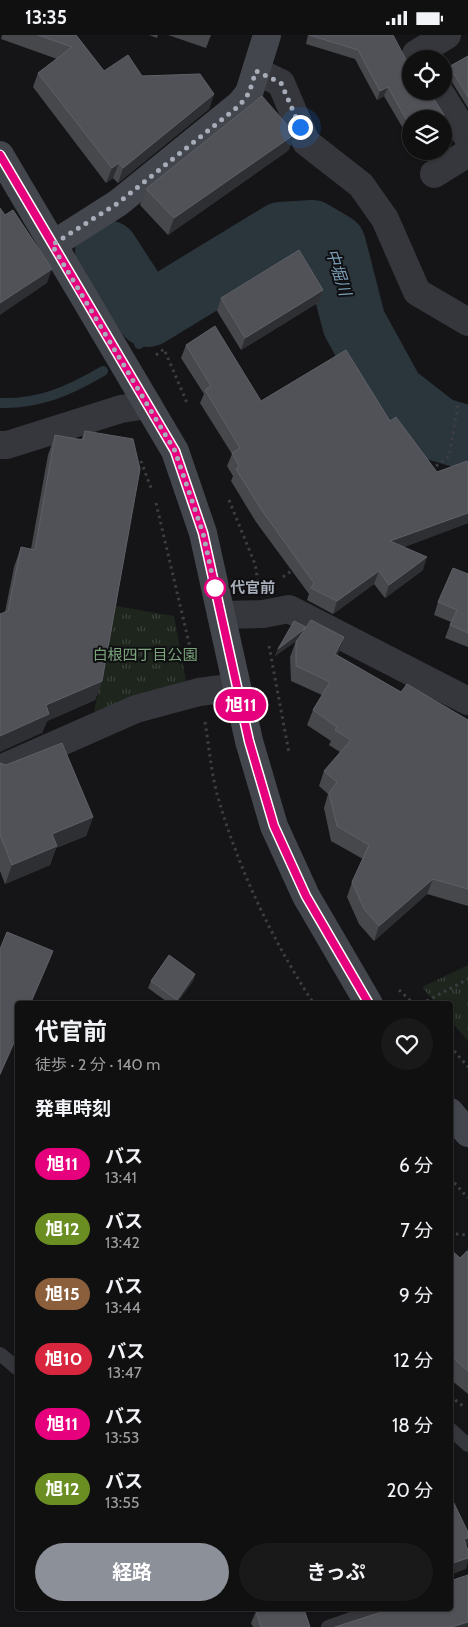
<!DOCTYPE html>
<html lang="ja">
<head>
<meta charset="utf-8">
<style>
	:root { --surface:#101011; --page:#19191a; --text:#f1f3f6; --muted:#9c9d9f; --line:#303031; --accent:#8c9099 }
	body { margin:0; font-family:Cabin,"Noto Sans JP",sans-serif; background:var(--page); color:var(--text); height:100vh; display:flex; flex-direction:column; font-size:19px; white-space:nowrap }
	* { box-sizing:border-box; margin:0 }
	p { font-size:16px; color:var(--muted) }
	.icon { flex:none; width:28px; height:28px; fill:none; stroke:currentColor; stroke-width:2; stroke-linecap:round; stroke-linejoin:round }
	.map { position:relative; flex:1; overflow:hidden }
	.sheet { position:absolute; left:15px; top:966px; width:438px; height:610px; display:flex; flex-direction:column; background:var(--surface); border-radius:5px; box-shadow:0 1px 4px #0004,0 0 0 1px var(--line) }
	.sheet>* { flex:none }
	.badge { padding:0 10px; border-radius:16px; font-size:18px; line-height:32px }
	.controls { position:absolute; left:402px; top:15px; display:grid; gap:10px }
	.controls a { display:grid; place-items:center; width:50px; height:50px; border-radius:50%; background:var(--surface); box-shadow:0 1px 4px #0004,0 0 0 1px var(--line); font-size:25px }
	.you { position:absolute; width:25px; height:25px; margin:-12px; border:4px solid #fff; border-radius:50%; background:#1a73e8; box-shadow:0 0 0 8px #1a73e833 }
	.map>.badge { position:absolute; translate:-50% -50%; box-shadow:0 0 0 2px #fff }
	h2 { padding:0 20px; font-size:19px; line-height:45px }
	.round { display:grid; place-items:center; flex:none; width:52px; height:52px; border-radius:26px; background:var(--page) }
	.summary { display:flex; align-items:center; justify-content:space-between; height:85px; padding:0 20px }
	h1 { font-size:24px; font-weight:700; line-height:38px }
	.action { display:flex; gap:10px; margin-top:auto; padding:10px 20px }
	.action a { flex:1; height:58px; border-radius:30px; background:var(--accent); color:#fff; font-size:20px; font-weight:700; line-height:58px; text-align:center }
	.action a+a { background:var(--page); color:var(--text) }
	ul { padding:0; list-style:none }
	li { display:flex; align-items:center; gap:15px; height:65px; padding:0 20px }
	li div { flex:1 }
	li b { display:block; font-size:19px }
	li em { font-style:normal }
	li .badge { min-width:55px; font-weight:700; text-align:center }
	.status { display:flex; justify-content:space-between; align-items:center; height:35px; padding:0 25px; background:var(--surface); direction:ltr }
	.status svg { height:14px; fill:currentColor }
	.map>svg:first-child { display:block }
	.park { fill:url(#park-tufts) }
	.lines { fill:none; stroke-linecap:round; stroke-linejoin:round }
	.stream { stroke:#2a353c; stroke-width:10 }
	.river { stroke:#2a353c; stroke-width:64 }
	.path { stroke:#3c3e43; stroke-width:3; stroke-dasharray:2.5 4; stroke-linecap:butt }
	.lane { stroke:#36373c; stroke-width:14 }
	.street { stroke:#36373c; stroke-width:28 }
	.secondary { stroke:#43464c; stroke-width:28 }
	.wall { fill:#46484c }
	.shaded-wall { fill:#2e2f32 }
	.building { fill:#515258; stroke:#5e6067 }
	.line-casing { stroke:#fff; stroke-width:11 }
	.line { stroke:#e6007e; stroke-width:8 }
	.walk { stroke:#a6acb8; stroke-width:5; stroke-dasharray:0 9 }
	.stop-dot { fill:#fff; stroke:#e6007e; stroke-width:2.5 }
	.labels { text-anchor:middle; stroke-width:4; stroke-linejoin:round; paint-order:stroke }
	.stop-label { font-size:15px; font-weight:bold; fill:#a6acb8; stroke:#101012; text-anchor:start }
	.park-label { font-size:15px; fill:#7ba47c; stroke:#101012 }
	.water-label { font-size:16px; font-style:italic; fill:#7a9db6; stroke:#101012 }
</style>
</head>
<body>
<div class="status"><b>13:35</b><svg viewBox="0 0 49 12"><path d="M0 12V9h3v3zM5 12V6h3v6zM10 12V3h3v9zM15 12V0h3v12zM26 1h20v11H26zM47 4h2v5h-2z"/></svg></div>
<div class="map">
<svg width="468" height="1592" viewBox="0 0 468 1592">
	<defs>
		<pattern id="park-tufts" width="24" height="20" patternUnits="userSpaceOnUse" patternTransform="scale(1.25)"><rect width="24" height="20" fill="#1d251d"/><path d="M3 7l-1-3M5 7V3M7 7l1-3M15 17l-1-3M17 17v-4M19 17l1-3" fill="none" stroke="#3b423c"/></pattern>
	</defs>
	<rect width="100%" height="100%" fill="#151517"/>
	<g class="park">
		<path d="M116 571 174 581 186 646 94 677Z"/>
		<path d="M468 930V1006L450 985V969H436L422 952Z"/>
	</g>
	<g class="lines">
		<g class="stream">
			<path d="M139 309 150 301 148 280"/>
			<path d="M0 368C40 369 69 356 103 336"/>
		</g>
		<path class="river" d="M107 217 148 280 281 199 312 197 334 210 354 288 393 359 438 394 468 403"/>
		<g class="path">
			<path d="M156 320 164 314 188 370"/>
			<path d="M141 426 151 453"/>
			<path d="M431 435 449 421 458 370"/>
			<path d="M229 465 255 529 258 546"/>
			<path d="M156 468 193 625"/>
			<path d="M283 542 294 534"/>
			<path d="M269 611 289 718"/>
			<path d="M205 687C209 711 211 736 217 759 238 833 272 905 314 969"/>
			<path d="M399 955 414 969"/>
			<path d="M421 969 468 944"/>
			<path d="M450 1011 468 1032"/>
			<path d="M450 1143 468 1163"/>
			<path d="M450 1196 457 1199 468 1200"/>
			<path d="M450 1361 463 1371"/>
		</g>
		<g class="lane">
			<path d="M0 1319 18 1334"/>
			<path d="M450 1394 468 1410"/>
			<path d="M328 1592 379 1574"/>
		</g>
		<g class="street">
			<path d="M419 24 416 19 447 0"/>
			<path d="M256 36 281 48 306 107 361 150 385 184 417 257 468 287"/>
			<path d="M439 56 468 103"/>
			<path d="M434 139 468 118"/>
			<path d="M0 410H7L121 374 148 370"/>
			<path d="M221 580 263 579 289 574 468 666"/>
			<path d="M0 734 136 674 199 657 237 652"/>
		</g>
		<g class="secondary">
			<path d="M0 120 175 416 203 498 249 706 274 791 306 861 369 969"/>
			<path d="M52 210 118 168 240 69 249 58 267 0"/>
			<path d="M450 1077 468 1098"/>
		</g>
	</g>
	<g class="wall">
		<path d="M2 0H76L104 36 142 41 214 59 209 74 118 148 113 143 106 148 33 52 38 38 57 24 1 4Z"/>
		<path d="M149 0H158L157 3Z"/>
		<path d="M168 0H211L206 13Z"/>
		<path d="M308 0H393L411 56 444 80 442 84H411V107L384 61 377 65 355 24 306 9Z"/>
		<path d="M468 21V73L452 47 444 42 445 34Z"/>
		<path d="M289 115 168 200 140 170 146 154Z"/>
		<path d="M323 255 319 267 241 315 217 276 221 263Z"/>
		<path d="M186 310 261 366 390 386 468 488 404 512 423 535 385 563 374 549 333 579 307 565 309 559 256 487 231 446 233 441 227 431 232 419 200 368 204 359 181 323Z"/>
		<path d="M85 396 102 646 95 665 47 686 42 698 5 577 14 532 21 512 31 514 48 420 55 400 81 405Z"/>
		<path d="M468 539V612L445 603 451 587 434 580 438 567Z"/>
		<path d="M306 592 344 602 337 620 401 657 468 685V871L427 859 374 906 359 889 347 862 352 847 363 824 331 806 324 773 328 759 319 751 324 736 340 717 329 710 331 706 307 690 313 675 322 660 291 646 290 622 296 606 275 621 278 614Z"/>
		<path d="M0 728 93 782 86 801 56 813 50 830 5 849 0 836Z"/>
		<path d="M195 939 193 946 176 969H170L148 953 151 946Z"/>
		<path d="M450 1214 460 1223 468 1216V1359L450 1344Z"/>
		<path d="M257 1574 310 1592H253L251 1588Z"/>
	</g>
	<g class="shaded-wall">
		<path d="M388 52 384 61 377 65 380 56Z"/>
		<path d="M214 59 209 74 118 148 123 133Z"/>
		<path d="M444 80 442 84H438V83Z"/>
		<path d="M295 99 289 115 168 200 174 183Z"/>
		<path d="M119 128 113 143 106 148 112 133Z"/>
		<path d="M52 234 47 248 0 280V268Z"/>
		<path d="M323 255 319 267 241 315 245 303Z"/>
		<path d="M468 478V488L386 519 390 506Z"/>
		<path d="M427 522 423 535 385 563 389 550Z"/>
		<path d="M379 536 374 549 333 579 337 566Z"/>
		<path d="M307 592 305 600 275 621 278 614Z"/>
		<path d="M344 602 339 617 329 634 335 619Z"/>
		<path d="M102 646 95 665 47 686 42 698 0 717V701L46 670Z"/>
		<path d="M93 782 86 801 56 813 50 830 5 849 12 830 52 799Z"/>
		<path d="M433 844 427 859 374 906 379 891Z"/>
		<path d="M53 916 47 932 31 969H30Z"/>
		<path d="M195 939 193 946 176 969H175L177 965Z"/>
		<path d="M18 998V1001L0 1041V1039Z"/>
		<path d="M468 1503V1508L466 1513 464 1504Z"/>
		<path d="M468 1523V1527L466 1534 450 1540V1529Z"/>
		<path d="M468 1587V1592H452Z"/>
	</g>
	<g class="building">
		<path d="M38 0H76L104 36 128 20 142 41 200 39 214 59 123 133 119 128 112 133 38 38 72 12Z"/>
		<path d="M309 0H393L411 34V56H429L444 80 438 83V84H411V93L388 52 380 56 358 15Z"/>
		<path d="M468 21V62L455 40 445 34Z"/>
		<path d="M262 61 295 99 174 183 146 154Z"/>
		<path d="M0 173 5 180 13 175 52 234 0 268Z"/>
		<path d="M299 215 323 255 245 303 221 263Z"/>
		<path d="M215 291 261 366 346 315 390 386 396 382 437 437 467 426 468 429V478L390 506 427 522 389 550 379 536 337 566 311 553 314 548 261 474 236 434 239 431 232 418 240 413 205 355 211 351 186 310Z"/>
		<path d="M85 396 133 404 140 434 102 646 46 670 49 679 0 701V579L8 576 21 512 35 515 55 400 83 405Z"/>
		<path d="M453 533 468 539V598L450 590 457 575 438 567Z"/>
		<path d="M311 585 344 602 335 619 401 657 407 649 468 685V854L433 844 379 891 364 874 352 847 369 810 337 791 329 758 337 747 324 736 351 705 335 695 337 692 313 675 330 647 296 631V607Z"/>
		<path d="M294 586 306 592 303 595 278 614Z"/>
		<path d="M62 708 93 782 52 799 57 811 12 830 0 800V728L6 730Z"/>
		<path d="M7 897 53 916 30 969H18V998L0 1039V914Z"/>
		<path d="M169 920 195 939 177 965 151 946Z"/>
		<path d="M450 1214 460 1223 467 1216H468V1336L450 1320Z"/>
		<path d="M450 1460 468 1497V1503L464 1504 468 1516V1523L450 1529Z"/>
		<path d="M468 1540V1587L452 1592H335L385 1576 384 1574H450V1543L453 1545Z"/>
		<path d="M257 1574H304L310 1592H261L256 1576Z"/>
	</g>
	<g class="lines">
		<defs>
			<path id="line" d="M0 120 175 416 203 498 249 706 274 791 306 861 369 969"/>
		</defs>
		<use href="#line" class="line-casing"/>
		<use href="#line" class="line"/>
		<path class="walk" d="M215 553 203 498 175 416 52 210 118 168 240 70 249 58 256 36 281 48 300 92"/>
	</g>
	<circle class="stop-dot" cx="215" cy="553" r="10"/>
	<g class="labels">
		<g class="stop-label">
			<text x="230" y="558">代官前</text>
		</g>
		<g class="park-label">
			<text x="145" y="625">白根四丁目公園</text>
		</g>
		<g class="water-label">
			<text transform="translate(339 237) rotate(72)" y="6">中堀川</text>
		</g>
	</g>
</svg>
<div class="controls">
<a><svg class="icon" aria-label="locate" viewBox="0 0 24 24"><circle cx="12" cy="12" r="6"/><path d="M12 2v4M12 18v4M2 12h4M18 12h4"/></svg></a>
<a><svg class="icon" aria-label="layers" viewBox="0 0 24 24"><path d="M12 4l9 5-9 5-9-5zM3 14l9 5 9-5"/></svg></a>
</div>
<div class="you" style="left:300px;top:92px"></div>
<b class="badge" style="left:241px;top:670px;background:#e6007e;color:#fff">旭11</b>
<section class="sheet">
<div class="summary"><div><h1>代官前</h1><p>徒歩 · 2 分 · 140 m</p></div><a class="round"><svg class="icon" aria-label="heart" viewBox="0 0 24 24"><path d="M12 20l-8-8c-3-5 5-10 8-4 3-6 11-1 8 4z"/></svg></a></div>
<h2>発車時刻</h2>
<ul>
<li><span class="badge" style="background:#e6007e;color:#fff">旭11</span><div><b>バス</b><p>13:41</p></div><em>6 分</em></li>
<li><span class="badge" style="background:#6b8e23;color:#fff">旭12</span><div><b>バス</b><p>13:42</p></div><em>7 分</em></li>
<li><span class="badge" style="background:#8b5e3c;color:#fff">旭15</span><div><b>バス</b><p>13:44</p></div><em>9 分</em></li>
<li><span class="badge" style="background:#d7263d;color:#fff">旭10</span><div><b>バス</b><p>13:47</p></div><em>12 分</em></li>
<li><span class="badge" style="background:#e6007e;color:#fff">旭11</span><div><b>バス</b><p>13:53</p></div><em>18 分</em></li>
<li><span class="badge" style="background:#6b8e23;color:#fff">旭12</span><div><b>バス</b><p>13:55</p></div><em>20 分</em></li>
</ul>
<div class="action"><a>経路</a><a>きっぷ</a></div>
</section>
</div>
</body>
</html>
